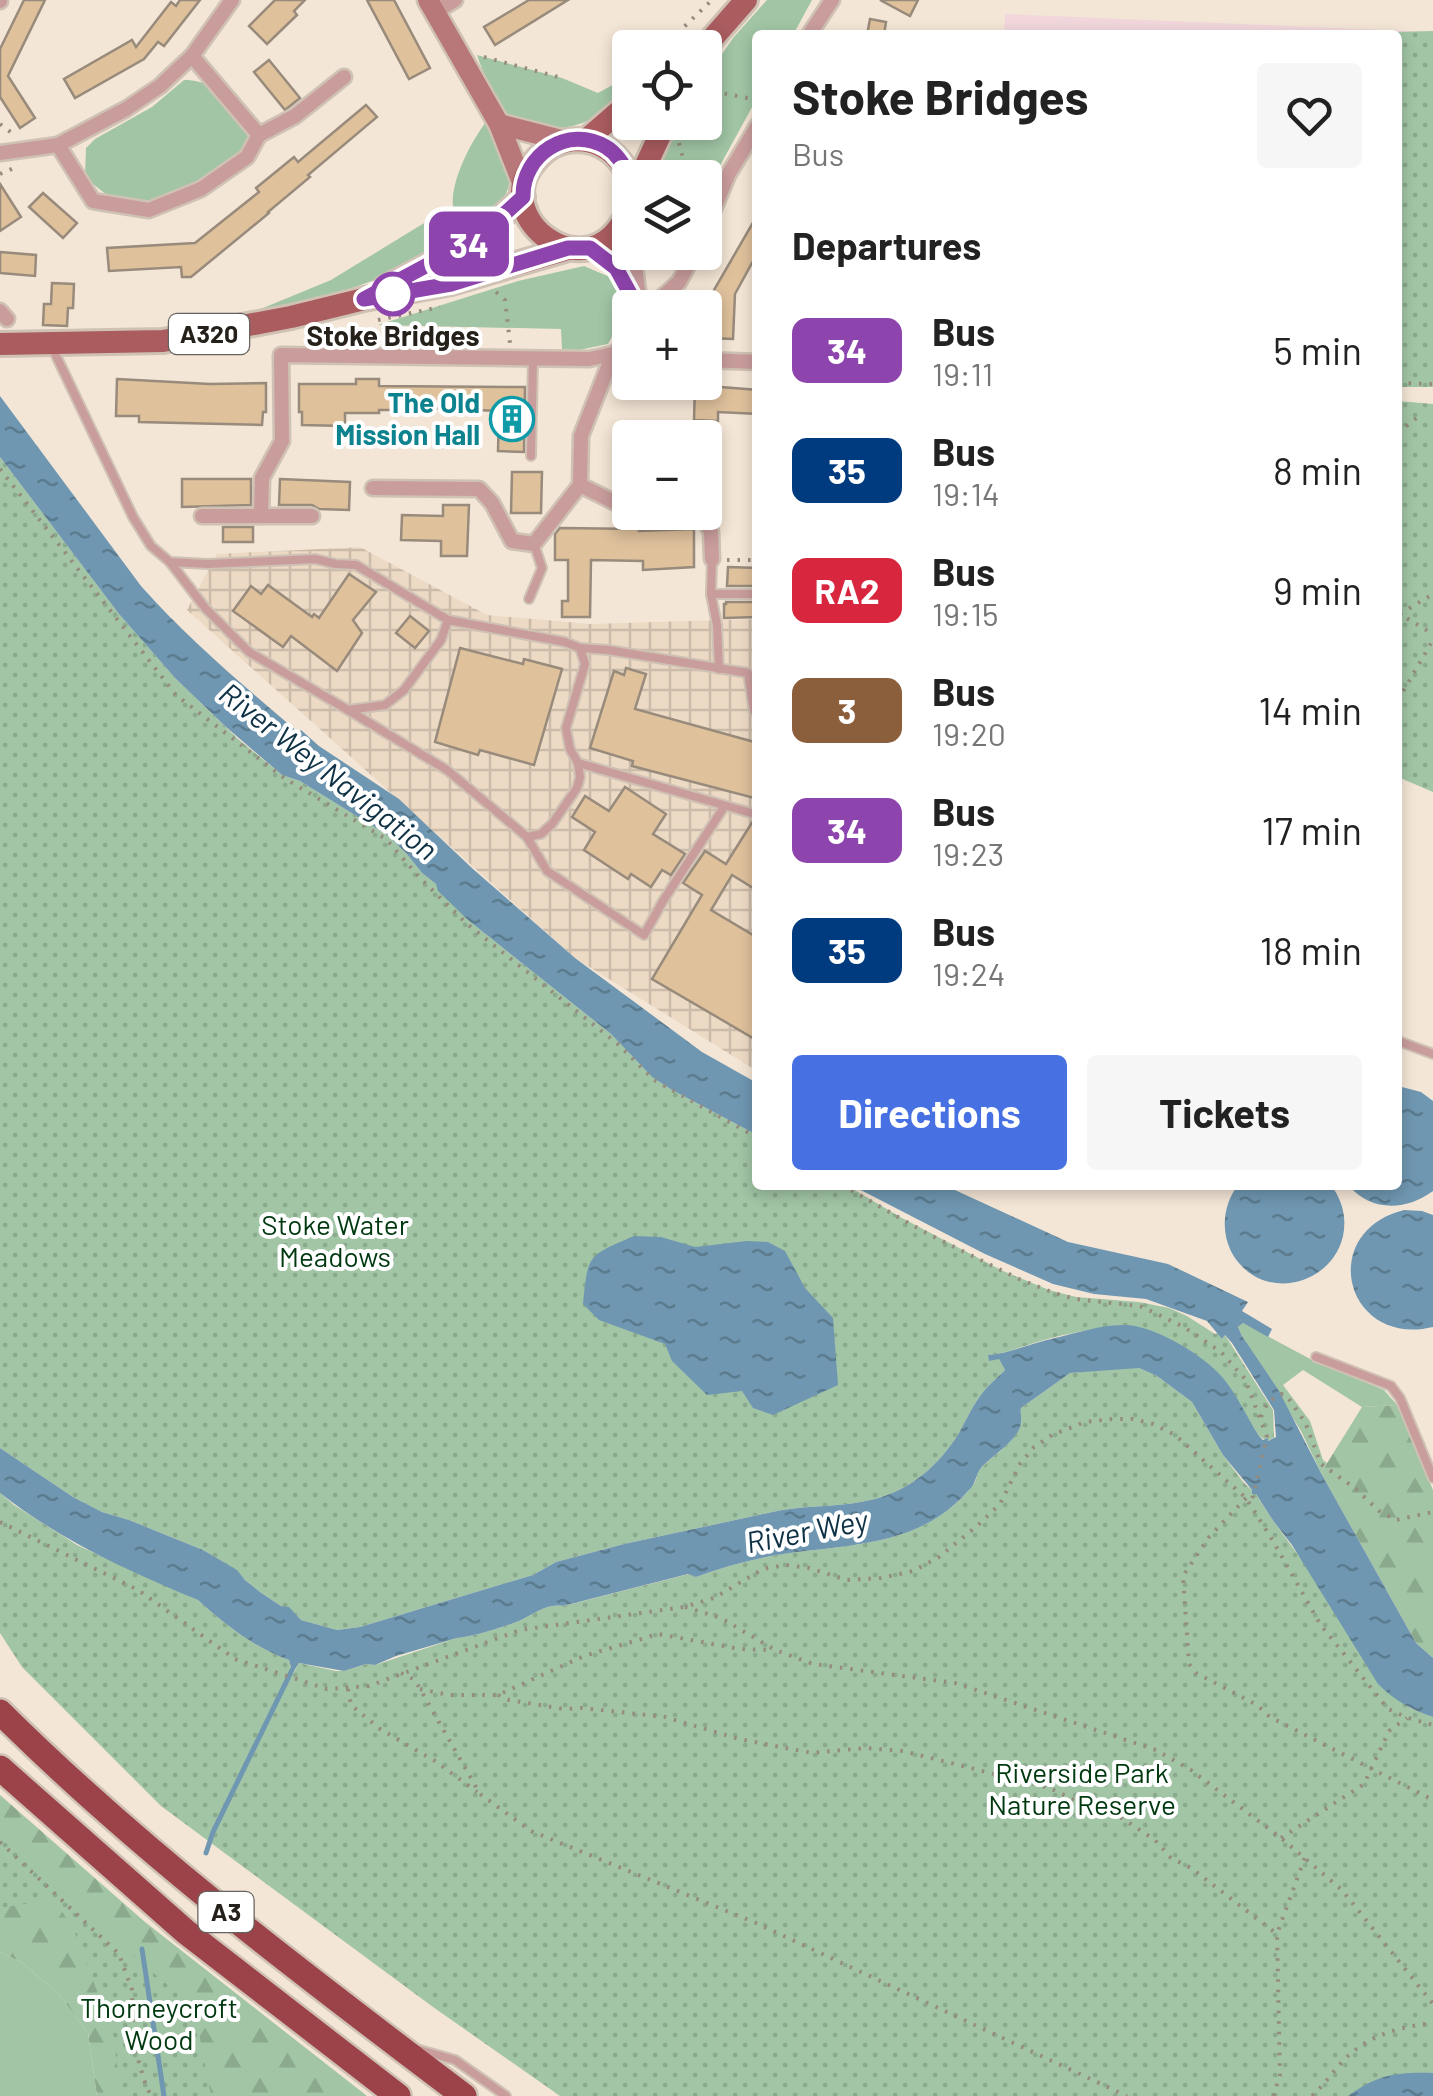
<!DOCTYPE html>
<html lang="en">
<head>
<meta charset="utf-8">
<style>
	:root { --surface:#fff; --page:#f6f6f6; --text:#222; --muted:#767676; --accent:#4771e3 }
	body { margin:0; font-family:Barlow,sans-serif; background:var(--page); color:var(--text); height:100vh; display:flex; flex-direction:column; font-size:38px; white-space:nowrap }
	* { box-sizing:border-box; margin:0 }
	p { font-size:32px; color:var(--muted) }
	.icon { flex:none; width:55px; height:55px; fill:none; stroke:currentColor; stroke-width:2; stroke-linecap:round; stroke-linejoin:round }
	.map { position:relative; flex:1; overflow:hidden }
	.drawer { position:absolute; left:752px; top:30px; width:650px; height:1160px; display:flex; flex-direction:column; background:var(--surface); border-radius:10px; box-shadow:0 5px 15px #0003 }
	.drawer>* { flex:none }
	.badge { padding:0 20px; border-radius:15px; font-size:35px; line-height:65px }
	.buttons { position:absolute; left:612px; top:30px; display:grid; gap:20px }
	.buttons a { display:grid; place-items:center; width:110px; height:110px; border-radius:10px; background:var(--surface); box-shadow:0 5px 15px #0003; font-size:50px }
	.map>.badge { position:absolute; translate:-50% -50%; box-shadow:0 0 0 5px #fff }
	h2 { padding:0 40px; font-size:38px; line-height:90px }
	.round { display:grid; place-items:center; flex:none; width:105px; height:105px; border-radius:10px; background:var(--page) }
	.summary { display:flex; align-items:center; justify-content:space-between; height:170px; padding:0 40px }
	h1 { font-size:48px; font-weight:700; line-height:75px }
	.action { display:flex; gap:20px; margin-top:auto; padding:20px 40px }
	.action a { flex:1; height:115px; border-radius:10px; background:var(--accent); color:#fff; font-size:40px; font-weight:700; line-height:115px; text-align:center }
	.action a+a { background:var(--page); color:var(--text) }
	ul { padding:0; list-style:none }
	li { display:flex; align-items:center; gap:30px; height:120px; padding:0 40px }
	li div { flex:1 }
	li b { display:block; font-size:38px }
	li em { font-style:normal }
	li .badge { min-width:110px; font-weight:700; text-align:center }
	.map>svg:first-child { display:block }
	.industrial { fill:url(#industrial-grid) }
	.education { fill:#f1d7db }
	.grass { fill:#a1c5a5 }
	.forest { fill:url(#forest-firs) }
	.park { fill:url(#park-dots) }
	.water { fill:url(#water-ripples) }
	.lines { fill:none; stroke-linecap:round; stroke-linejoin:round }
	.stream { stroke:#6f97b1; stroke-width:5 }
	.building { fill:#dfc19c; stroke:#988b7c; stroke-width:2.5 }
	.lane-casing { stroke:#cfc2b4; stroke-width:12 }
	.street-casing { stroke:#cfc2b4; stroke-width:19 }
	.secondary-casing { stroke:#cfc2b4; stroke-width:25 }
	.primary-casing { stroke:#cfc2b4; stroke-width:28 }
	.highway-casing { stroke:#cfc2b4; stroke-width:30 }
	.path { stroke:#958b7f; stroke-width:4; stroke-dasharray:2.5 8; stroke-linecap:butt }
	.lane { stroke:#ca9d9d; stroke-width:8 }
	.street { stroke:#ca9d9d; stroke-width:14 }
	.secondary { stroke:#b87879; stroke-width:20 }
	.primary { stroke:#aa5c5f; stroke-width:22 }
	.highway { stroke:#9c4349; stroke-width:25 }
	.line-casing { stroke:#fff; stroke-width:22 }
	.line { stroke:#8e44ad; stroke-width:15 }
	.stop-dot { fill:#fff; stroke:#8e44ad; stroke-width:5 }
	.labels { text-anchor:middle; stroke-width:8; stroke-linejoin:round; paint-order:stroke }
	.shield { fill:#fff; stroke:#66635f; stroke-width:2.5 }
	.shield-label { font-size:25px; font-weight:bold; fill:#25201a }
	.stop-label { font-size:28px; font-weight:bold; fill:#25201a; stroke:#fff }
	.culture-label { font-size:28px; font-weight:bold; fill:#0d838f; stroke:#fff; text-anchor:end }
	.park-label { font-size:28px; fill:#003910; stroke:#fff }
	.water-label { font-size:30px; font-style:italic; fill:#0e3145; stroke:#fff }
</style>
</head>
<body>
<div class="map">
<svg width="1433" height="2096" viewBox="0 0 1433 2096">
	<defs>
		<pattern id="industrial-grid" width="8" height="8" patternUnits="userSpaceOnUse" patternTransform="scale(2.5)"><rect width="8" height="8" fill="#eddac5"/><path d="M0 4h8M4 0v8" fill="none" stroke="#cbbba9"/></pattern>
		<pattern id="forest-firs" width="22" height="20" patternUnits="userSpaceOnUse" patternTransform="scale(2.5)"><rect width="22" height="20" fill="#a1c5a5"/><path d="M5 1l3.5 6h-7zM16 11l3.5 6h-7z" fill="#8aa98d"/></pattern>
		<pattern id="park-dots" width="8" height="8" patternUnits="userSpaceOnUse" patternTransform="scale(2.5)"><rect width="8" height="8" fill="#a1c5a5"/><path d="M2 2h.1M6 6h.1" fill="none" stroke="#8aa98d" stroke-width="1.8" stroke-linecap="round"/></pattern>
		<pattern id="water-ripples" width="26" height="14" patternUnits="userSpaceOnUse" patternTransform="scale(2.5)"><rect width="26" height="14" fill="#6f97b1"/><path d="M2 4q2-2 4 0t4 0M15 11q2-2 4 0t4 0" fill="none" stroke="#5b7b8f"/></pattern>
	</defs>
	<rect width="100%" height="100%" fill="#f4e6d6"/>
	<path class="industrial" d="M360 547 487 615 590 624 757 619V1071L575 958 187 610 217 554Z"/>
	<path class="education" d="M1005 14 1431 32 1433 34 1004 35Z"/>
	<g class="grass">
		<path d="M767 0H812L793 35H758L757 98 705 193V178H655L667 143 678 123 705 122V79L733 38Z"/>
		<path d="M477 55 562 78 598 93 627 77 630 81V91C601 117 572 136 532 125 522 123 511 120 504 111 495 98 482 71 477 55Z"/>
		<path d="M184 80C207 80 215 89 228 105 236 114 249 124 249 136 249 163 176 200 152 205 126 210 100 193 85 175L86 148 95 139 152 107Z"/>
		<path d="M487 121C519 189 520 187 465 237 461 227 454 217 453 206 450 182 472 139 487 121Z"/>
		<path d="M439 214 456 234 457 242 389 275 309 303 239 318 331 280Z"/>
		<path d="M584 266 612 278 618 287 622 318 608 344 579 350 562 349 561 329 378 325 518 281Z"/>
		<path d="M1243 1323 1314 1361 1384 1390 1397 1405 1362 1407 1303 1370 1283 1385 1310 1421 1323 1460 1327 1463 1321 1473 1301 1431 1242 1336 1238 1327Z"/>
		<path d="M0 1952 21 1962 59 1994 88 2033 97 2096H0Z"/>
	</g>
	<g class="forest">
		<path d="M1397 1405 1433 1490V1658L1416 1643 1321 1473 1362 1407Z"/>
		<path d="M0 1795 145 1922 367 2096H97L88 2033 59 1994 21 1962 0 1952Z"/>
	</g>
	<g class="park">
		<path d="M1433 31V387H1398V35H1277Z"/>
		<path d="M1398 401 1433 404V792L1398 777Z"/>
		<path d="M0 457 119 614 175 678 238 739 282 775 300 781 387 835 406 853 422 873 436 884 468 920 611 1034 652 1077 672 1090 757 1135 758 1185H846L902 1218 1003 1271 1049 1290 1076 1297 1139 1302 1169 1308 1187 1316 1215 1334 1218 1333 1222 1339 1225 1335 1273 1410 1274 1438 1267 1441 1259 1436 1226 1382 1119 1325C1092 1329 1063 1334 1037 1342 1020 1347 1006 1354 988 1355L999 1359 1005 1370C996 1379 985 1388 978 1399 971 1409 965 1422 959 1433 939 1465 912 1489 875 1499 844 1507 813 1505 782 1510L624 1544 556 1562 533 1575 476 1592 360 1627 337 1630 301 1620 289 1608 281 1606 260 1592 245 1580 236 1570 203 1550 129 1520 102 1512 73 1497 0 1448Z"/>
		<path d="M1124 1368H1139L1157 1376 1192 1402 1223 1455 1244 1483 1255 1493 1274 1522 1410 1708 1433 1717V2096H560L433 2007 161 1806 22 1667 0 1633V1493L14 1505 77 1545 198 1600C224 1624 255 1648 289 1660L291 1667 289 1672 293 1674 299 1663 336 1671H344L366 1664 375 1665 457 1638C469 1638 507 1626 519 1621 534 1614 547 1603 564 1606L689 1574 696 1577C720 1568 745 1561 771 1556 832 1545 906 1549 955 1504 961 1499 971 1489 975 1482 978 1474 976 1475 981 1468 991 1457 1018 1440 1021 1423 1022 1418 1020 1413 1021 1408L1070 1373Z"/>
		<path d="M0 1834 138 1960 194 2007 211 2096H121L113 2033 73 1928 63 1913 49 1900 0 1908Z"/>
	</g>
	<g class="water">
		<path d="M0 396 141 586C189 640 244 686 299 733L301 730 319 746 399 799 473 869 575 958 702 1052 757 1083V1135L672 1090 652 1077 611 1034 468 920 438 891 436 884 422 873 406 853 387 835 300 781 282 775 226 727 175 678 119 614 0 457Z"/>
		<path d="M1398 1086 1421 1092 1433 1101V1191C1406 1211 1371 1212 1348 1185H1398Z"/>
		<path d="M851 1185H944L1068 1242 1168 1264 1248 1302 1242 1311 1272 1329 1268 1337 1243 1323 1238 1327 1242 1336 1279 1391 1321 1473 1416 1643 1433 1658V1717C1412 1710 1394 1700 1378 1684L1292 1545 1274 1522 1256 1494H1252V1490L1223 1455 1192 1402 1157 1376 1139 1368 1070 1373 1021 1408C1020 1413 1022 1418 1021 1423 1019 1440 990 1457 981 1468 976 1474 976 1482 971 1488 966 1493 960 1500 955 1504 906 1549 832 1545 771 1556 745 1561 720 1568 696 1577L688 1574 563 1606C547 1603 534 1614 519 1621 507 1626 469 1638 457 1638L396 1656 375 1665 366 1664 344 1671 299 1663 292 1674 289 1673 291 1667 289 1660C255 1648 224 1624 198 1600 128 1571 60 1540 0 1493V1448L73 1497 102 1512 129 1520 203 1550 237 1570 245 1580 260 1592 281 1606 289 1607 301 1620 337 1630 360 1627 476 1592 533 1575 556 1562 624 1544 782 1510C813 1505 844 1507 875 1499 912 1489 939 1465 959 1433 965 1422 971 1409 978 1399 985 1388 996 1379 1005 1370L999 1359 989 1361 988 1355C1011 1353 1032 1343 1055 1338 1077 1333 1100 1325 1123 1325 1152 1324 1204 1355 1223 1378 1237 1395 1247 1417 1259 1436L1263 1440 1268 1438V1441L1276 1437 1274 1410 1232 1343 1225 1335 1222 1339 1207 1321 1146 1299 1094 1294 1053 1284 985 1254Z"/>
		<path d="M1238 1185H1331C1342 1200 1347 1217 1343 1236 1335 1273 1292 1294 1258 1278 1222 1260 1215 1215 1238 1185Z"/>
		<path d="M1404 1210 1422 1211 1433 1215V1327C1345 1348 1316 1232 1404 1210Z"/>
		<path d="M634 1236 661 1237 695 1247 747 1241 768 1242 785 1251 805 1288 833 1318 838 1385 773 1415 753 1408 742 1391 707 1395 672 1361 665 1344 599 1320 583 1304C588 1253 588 1256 634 1236Z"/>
		<path d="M1433 2073V2096H1348C1378 2074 1398 2072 1433 2073Z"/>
	</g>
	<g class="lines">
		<g class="stream">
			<path d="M206 1853 213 1832 292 1670"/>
			<path d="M142 1949 164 2096"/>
		</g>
	</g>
	<g class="building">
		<path d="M24 0H45L8 76 35 118 20 128 0 97V49Z"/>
		<path d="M180 0H200L164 46 158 42 144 59 75 98 64 79 132 40 136 47 171 2 176 6Z"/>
		<path d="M275 0H305L294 11 297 15 267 44 249 26Z"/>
		<path d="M367 0H394L430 68 409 79Z"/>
		<path d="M529 0H568L495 45 484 27Z"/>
		<path d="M880 0H918L910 16Z"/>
		<path d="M870 19 886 22 884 35H867Z"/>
		<path d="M269 60 300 98 285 110 254 72Z"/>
		<path d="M366 105 377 117 308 175 310 177 268 212 269 213 191 277H182L181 267 109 271 107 248 195 243 259 192 256 188 294 157 298 162Z"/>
		<path d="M0 184 21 217 0 231Z"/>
		<path d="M43 193 77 223 63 238 29 207Z"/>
		<path d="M758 214V252L735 294 733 339 706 338 707 302Z"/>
		<path d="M0 252 36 255 35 276 0 273Z"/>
		<path d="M52 283 74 284 73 308H68L67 326 43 325 44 304H51Z"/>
		<path d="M117 379 210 384 266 383V412H263L262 425 139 422V416H116Z"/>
		<path d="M356 379H379V386L525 387 524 452 498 451 499 411 406 407V410H379V413H345V426L302 425V412H299V384H356Z"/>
		<path d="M695 385 758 390V414L718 412V421L694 420Z"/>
		<path d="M512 472H542L541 513H511Z"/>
		<path d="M182 479H251V505L182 507Z"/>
		<path d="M280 479 350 482 349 510 319 509 312 505H279Z"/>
		<path d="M443 505H469L467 556H441V541L401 540 402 515 443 516Z"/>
		<rect x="223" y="527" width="30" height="15"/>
		<path d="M560 528 639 529V531L694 529V567L643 570V561L591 560 590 617H562V601H568V560H555V534Z"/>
		<path d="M728 567 758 568V586H727Z"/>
		<path d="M349 574 376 592 353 620 362 633 337 671 291 636 283 647 233 611 251 586 261 594 268 585 312 617 314 614 319 618Z"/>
		<path d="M726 602H758V617L724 618V604H726Z"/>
		<path d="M410 616 429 631 415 648 396 633Z"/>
		<path d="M460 648 523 664 524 659 562 669 534 765 480 750 478 755 435 742Z"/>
		<path d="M626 668 646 674 635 709 758 743V799L632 766 633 761 590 748 614 671 624 675Z"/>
		<path d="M625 787 666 814 653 834 685 854 671 875 662 870 651 887 631 874 628 879 584 850 595 832 572 817 585 796 609 811Z"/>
		<path d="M753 821 758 822V891L732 875 711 910 758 938V1041L652 979 702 895 683 883 705 851 726 864Z"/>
	</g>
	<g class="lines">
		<defs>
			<g id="lane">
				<path d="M51 345 133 517 151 546 170 562 208 564 315 559 336 564 356 565 448 620 565 642 580 648 608 650 748 673 754 711 758 712"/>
				<path d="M531 456 533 358"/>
				<path d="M712 559 711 594H758"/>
				<path d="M170 562 206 609 249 652 348 710 385 705 404 690 441 640 448 620"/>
				<path d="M711 594 717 625 719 669"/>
				<path d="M529 599 542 568 534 544"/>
				<path d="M348 710 447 770 527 837 547 871 644 935 663 901 724 807"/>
				<path d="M578 763 758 815"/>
				<path d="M527 837 541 834 552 824 577 788 580 777 578 763 570 749 566 728 585 664 580 648"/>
				<path d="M1398 1041 1433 1054"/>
				<path d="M1316 1357 1391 1386 1400 1398 1433 1478"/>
				<path d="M416 2049 455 2060 506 2096"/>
			</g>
			<g id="street">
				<path d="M0 1V0"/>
				<path d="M435 12 455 0"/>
				<path d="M809 35 832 0"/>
				<path d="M192 56 259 135 295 116 344 77"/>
				<path d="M58 145 93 201 149 210 201 189 247 157 259 135"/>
				<path d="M0 153 58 145 126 109 160 86 192 56 232 0"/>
				<path d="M705 230 728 175 758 125"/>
				<path d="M589 248 616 268 638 308"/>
				<path d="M633 252 640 306"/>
				<path d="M650 308 679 282 695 252"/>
				<path d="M0 311 7 319"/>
				<path d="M613 354 581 436 580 485 630 510"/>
				<path d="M705 360 758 362"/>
				<path d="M373 488 479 489 492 503 512 541 534 544 580 485"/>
				<path d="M647 512 703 517 711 532 712 559"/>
				<path d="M202 516H261"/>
				<path d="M312 516H261L262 478 282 441 281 355 589 359 613 354 630 343"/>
			</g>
			<g id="secondary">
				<path d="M428 0 499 124 523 185"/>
				<path d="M499 124 565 141"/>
			</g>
			<g id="primary">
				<path d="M704 48 746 0"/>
				<path d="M586 140 630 102"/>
				<path d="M630 178C620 156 602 140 576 140 559 141 547 147 536 160 483 217 594 301 630 207"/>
				<path d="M640 178 666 122"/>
				<path d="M385 288 478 239 523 197"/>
				<path d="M0 344 163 341 291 317 364 299 451 283 568 249"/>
			</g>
			<g id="highway">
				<path d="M0 1712C143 1854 304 1975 464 2096"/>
				<path d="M0 1768 186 1932 398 2096"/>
			</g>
		</defs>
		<use href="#lane" class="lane-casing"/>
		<use href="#street" class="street-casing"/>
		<use href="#secondary" class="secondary-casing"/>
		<use href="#primary" class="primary-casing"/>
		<use href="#highway" class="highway-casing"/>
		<g class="path">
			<path d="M662 48 712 0"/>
			<path d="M484 57 562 78"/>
			<path d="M705 95 711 91 758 100"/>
			<path d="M0 124 16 136"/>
			<path d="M679 143 688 178"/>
			<path d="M0 174 14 168"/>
			<path d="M439 214 452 230"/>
			<path d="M496 292 505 300 510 343"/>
			<path d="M378 320 440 307"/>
			<path d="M1398 383 1433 384"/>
			<path d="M1398 433 1419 416"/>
			<path d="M0 469 176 695 284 778 386 839 420 878 467 924 619 1045 654 1080 758 1138"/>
			<path d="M727 560H758"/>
			<path d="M1398 613 1433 634"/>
			<path d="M1400 614 1433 594"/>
			<path d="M1398 700 1433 640"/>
			<path d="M842 1185 928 1234 1019 1279 1054 1293 1075 1299 1140 1306 1184 1327 1221 1352 1245 1379 1267 1437 1251 1504"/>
			<path d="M1261 1417 1268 1402 1281 1394 1286 1395 1305 1422 1321 1464 1356 1489 1379 1511 1396 1520 1433 1512"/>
			<path d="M1246 1498 1209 1537 1183 1576 1189 1664 1196 1673 1257 1705 1270 1717 1433 1800"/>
			<path d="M0 1522 138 1590 235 1659 327 1689 369 1686 520 1630 684 1607 714 1598 763 1569 786 1565 809 1568 847 1580 881 1578 913 1571 939 1557 977 1526 1000 1504 1020 1464 1034 1447 1052 1435 1085 1422 1112 1419H1133L1153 1424 1175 1435 1246 1498 1273 1541 1320 1624 1388 1709 1408 1718 1433 1725"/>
			<path d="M685 1607 721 1618 775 1650 813 1664 955 1683 1156 1750 1191 1770 1281 1838 1342 1890 1433 2004"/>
			<path d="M401 1673 415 1680 480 1794 531 1831 756 1923 1127 2096"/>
			<path d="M348 1689 351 1705 380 1729 435 1761 477 1792"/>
			<path d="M420 1689 449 1695H498L584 1656 658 1634 740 1649 772 1650"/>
			<path d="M498 1695 509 1700 564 1709 582 1708 665 1717 739 1739 812 1753 865 1748 903 1751 1050 1788 1088 1807 1117 1815 1155 1840 1171 1858 1191 1868 1277 1934"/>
			<path d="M1281 1838 1364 1784 1389 1731 1407 1718"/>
			<path d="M0 1842 119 1954 132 1990 133 2042 144 2080 151 2096"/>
			<path d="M1273 2096 1280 2076 1277 1934 1305 1857"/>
			<path d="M1312 2096C1326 2083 1336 2067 1350 2054 1373 2034 1404 2026 1433 2023"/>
		</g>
		<use href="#lane" class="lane"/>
		<use href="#street" class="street"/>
		<use href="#secondary" class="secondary"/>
		<use href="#primary" class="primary"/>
		<use href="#highway" class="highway"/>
	</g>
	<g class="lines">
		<defs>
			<path id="line" d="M630 178C625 167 618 154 606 147 568 124 522 155 523 197L478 238 364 299 451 284 568 248H590L616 268 638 308"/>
		</defs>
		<use href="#line" class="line-casing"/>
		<use href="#line" class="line"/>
	</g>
	<defs>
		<symbol id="building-ring" viewBox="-11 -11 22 22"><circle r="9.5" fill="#fff" stroke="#0f9aa8" stroke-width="1.5"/><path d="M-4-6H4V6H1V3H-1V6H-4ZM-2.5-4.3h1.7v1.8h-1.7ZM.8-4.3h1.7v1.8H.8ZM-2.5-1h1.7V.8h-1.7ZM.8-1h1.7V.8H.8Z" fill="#0f9aa8"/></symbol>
	</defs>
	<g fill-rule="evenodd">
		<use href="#building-ring" x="487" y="394" width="50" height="50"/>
	</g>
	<circle class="stop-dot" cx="393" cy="294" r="20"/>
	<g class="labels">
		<g class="shield">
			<rect x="169" y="314" width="80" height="40" rx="8"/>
			<rect x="198.5" y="1892" width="55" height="40" rx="8"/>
		</g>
		<g class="shield-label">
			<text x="209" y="343">A320</text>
			<text x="226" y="1921">A3</text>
		</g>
		<g class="stop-label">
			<text x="393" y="346">Stoke Bridges</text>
		</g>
		<g class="culture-label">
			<text x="480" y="413">The Old<tspan x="480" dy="32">Mission Hall</tspan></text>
		</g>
		<g class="park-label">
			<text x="335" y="1235">Stoke Water<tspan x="335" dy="32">Meadows</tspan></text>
			<text x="1082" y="1783">Riverside Park<tspan x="1082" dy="32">Nature Reserve</tspan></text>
			<text x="159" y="2018">Thorneycroft<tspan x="159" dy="32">Wood</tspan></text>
		</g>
		<g class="water-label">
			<text transform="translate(328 772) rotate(38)" y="10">River Wey Navigation</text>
			<text transform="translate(807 1532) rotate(-11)" y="10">River Wey</text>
		</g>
	</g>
</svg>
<div class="buttons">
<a><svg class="icon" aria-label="locate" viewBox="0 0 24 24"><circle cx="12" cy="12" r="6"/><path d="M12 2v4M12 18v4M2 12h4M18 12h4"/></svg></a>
<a><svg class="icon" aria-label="layers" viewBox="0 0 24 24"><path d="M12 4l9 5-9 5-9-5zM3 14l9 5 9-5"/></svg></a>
<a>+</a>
<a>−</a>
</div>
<b class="badge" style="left:469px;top:244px;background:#8e44ad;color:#fff">34</b>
<section class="drawer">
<div class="summary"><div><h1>Stoke Bridges</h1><p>Bus</p></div><a class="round"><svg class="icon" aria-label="heart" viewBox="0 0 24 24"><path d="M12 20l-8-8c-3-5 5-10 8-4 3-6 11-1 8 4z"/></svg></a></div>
<h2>Departures</h2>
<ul>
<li><span class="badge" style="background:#8e44ad;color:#fff">34</span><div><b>Bus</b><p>19:11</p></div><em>5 min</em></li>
<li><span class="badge" style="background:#003b80;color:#fff">35</span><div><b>Bus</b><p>19:14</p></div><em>8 min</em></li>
<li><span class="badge" style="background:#d7263d;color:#fff">RA2</span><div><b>Bus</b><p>19:15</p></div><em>9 min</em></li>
<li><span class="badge" style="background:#8b5e3c;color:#fff">3</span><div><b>Bus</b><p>19:20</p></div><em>14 min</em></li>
<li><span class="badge" style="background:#8e44ad;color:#fff">34</span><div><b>Bus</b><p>19:23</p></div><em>17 min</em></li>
<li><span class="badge" style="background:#003b80;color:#fff">35</span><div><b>Bus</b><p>19:24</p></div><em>18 min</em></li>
</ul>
<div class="action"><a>Directions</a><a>Tickets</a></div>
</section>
</div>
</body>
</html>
